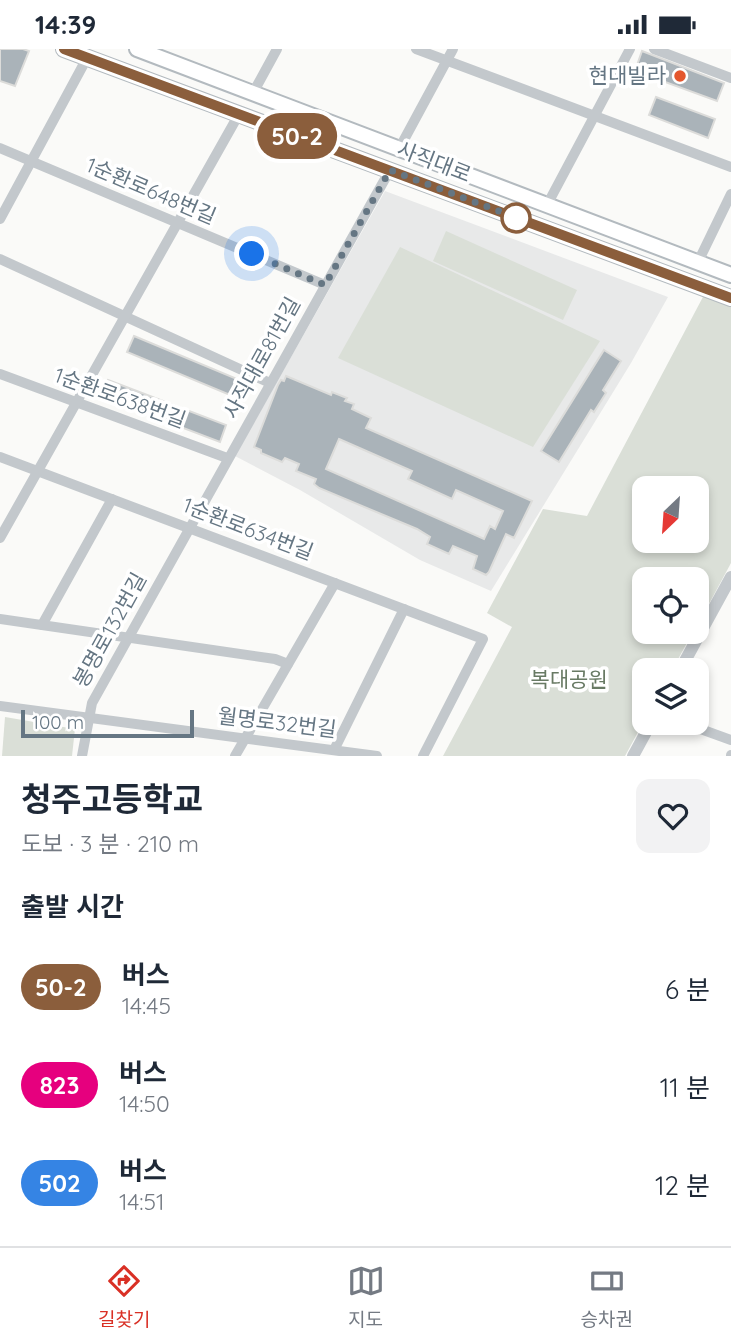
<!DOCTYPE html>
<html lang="ko">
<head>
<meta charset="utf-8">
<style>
	:root { --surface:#fff; --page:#f2f2f3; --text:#1f2937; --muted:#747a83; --line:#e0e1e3; --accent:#d93025 }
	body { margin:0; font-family:Quicksand,"Noto Sans KR",sans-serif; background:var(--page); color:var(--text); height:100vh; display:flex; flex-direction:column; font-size:26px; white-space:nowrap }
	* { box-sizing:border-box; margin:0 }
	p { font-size:23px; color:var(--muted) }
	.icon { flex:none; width:38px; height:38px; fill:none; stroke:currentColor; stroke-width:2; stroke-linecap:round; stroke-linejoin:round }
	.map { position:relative; height:707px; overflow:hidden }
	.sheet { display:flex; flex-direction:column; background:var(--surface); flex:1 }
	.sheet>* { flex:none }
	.badge { padding:0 14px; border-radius:23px; font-size:24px; line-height:46px }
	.needle { width:46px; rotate:205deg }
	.buttons { position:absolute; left:632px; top:427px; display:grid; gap:14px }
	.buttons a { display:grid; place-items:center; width:77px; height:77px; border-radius:14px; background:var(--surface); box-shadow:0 4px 10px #0003; font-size:35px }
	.scale { position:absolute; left:21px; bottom:18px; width:173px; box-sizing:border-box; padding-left:7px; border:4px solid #657683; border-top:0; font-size:19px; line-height:24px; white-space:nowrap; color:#657683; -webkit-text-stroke:5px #fff; paint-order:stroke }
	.you { position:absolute; width:35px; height:35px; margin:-18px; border:5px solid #fff; border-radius:50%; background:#1a73e8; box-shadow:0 0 0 10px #1a73e833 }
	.map>.badge { position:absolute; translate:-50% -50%; box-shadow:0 0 0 4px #fff }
	h2 { padding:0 21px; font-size:26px; line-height:63px }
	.round { display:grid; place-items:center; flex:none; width:74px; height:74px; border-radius:14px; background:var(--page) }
	.headline { display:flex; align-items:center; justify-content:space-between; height:119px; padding:0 21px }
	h1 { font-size:33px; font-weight:700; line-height:52px }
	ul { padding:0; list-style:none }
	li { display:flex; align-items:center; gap:21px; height:98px; padding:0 21px }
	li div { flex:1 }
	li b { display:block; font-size:26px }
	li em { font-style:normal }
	li .badge { min-width:77px; font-weight:700; text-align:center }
	.status { display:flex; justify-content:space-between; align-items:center; height:49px; padding:0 35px; background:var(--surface); direction:ltr }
	.status svg { height:19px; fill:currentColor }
	.tabs { display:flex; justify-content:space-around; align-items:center; height:98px; border-top:2px solid var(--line); background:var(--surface); font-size:19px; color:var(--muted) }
	.tabs a { display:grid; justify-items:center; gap:4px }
	.tabs .current { color:var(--accent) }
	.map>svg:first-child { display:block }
	.built { fill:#e8e9e9 }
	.green { fill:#dadfd7; fill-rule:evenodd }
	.building { fill:#aab3b9; stroke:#dcdcda; stroke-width:2; fill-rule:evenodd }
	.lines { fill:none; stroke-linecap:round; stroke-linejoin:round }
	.secondary-casing { stroke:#b3babf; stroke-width:18 }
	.minor { stroke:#c3c8cc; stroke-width:10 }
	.tertiary { stroke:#c3c8cc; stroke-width:12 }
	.secondary { stroke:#fff; stroke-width:14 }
	.line-casing { stroke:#fff; stroke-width:16 }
	.line { stroke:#8b5e3c; stroke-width:10 }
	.walk { stroke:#657683; stroke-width:7; stroke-dasharray:0 12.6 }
	.poi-dot { fill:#e4572e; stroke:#fff; stroke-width:2.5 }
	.stop-dot { fill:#fff; stroke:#8b5e3c; stroke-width:3.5 }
	.labels { text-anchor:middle; stroke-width:7; stroke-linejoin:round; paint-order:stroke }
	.poi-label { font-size:21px; fill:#657683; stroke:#fff; text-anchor:end }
	.street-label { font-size:21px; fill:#657683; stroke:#fff }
	.park-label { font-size:21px; fill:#687a64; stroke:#fff }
</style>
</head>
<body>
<div class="status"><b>14:39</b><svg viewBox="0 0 49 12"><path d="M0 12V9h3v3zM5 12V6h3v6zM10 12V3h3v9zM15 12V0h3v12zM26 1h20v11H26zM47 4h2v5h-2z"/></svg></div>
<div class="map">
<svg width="731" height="707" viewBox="0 0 731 707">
	<rect width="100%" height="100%" fill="#fafaf8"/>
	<path class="built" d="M385 142 668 248 631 314 491 542 420 511 300 441 235 407Z"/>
	<g class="green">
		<path d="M446 182 577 241 563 271 433 212Z"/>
		<path d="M400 198 600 292 533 398 338 309Z"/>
		<path d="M704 246 731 257V514L697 577 696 530H644V583H693L672 621H644V672L625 707H443L512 578 487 564 543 460 587 467ZM644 439H696V492H644Z"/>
		<path d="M5 668 75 680 72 707H2Z"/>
	</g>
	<g class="building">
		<path d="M0 0H23L29 2 15 37 0 32Z"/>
		<path d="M642 2 724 34 717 52 635 22Z"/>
		<path d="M656 48 715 70 708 89 649 66Z"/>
		<path d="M134 287 237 330 230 346 127 303Z"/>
		<path d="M604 301 621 312 603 341 606 344 594 363 591 361 559 413 541 402Z"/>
		<path d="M286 327 331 346 332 343 347 349 345 352 354 355 352 360 371 369 366 379 532 452 514 489 506 485 489 523 486 526 473 520 477 507 453 497 449 505 427 495 430 488 417 480 319 439 314 435 316 430 296 422 299 415 285 409 282 413 261 404V401L254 398 278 336 281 331 284 332ZM339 390 412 422 408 430 452 450 456 441 503 462 495 480 490 477 484 490 326 420Z"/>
		<path d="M108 331 226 376 220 393 102 348Z"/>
	</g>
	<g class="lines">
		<defs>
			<g id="secondary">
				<path d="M64 0 731 249"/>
				<path d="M137 0 731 226"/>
			</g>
		</defs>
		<use href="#secondary" class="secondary-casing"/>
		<g class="minor">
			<path d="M416 0 731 118"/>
			<path d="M654 0 731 29"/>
			<path d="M253 44 277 0"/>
			<path d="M0 99 325 236"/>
			<path d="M399 100 453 0"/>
			<path d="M547 156 630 0"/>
			<path d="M0 170 87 9"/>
			<path d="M0 210 270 334"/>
			<path d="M698 213 731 145"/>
			<path d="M0 325 227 409"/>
			<path d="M0 408 483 590 423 707"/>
			<path d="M0 489 239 65"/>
			<path d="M0 570 275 610 288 615"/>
			<path d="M42 576 112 450"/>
			<path d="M0 657 377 707"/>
			<path d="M684 674 731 691"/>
			<path d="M334 701 404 560"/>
			<path d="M82 707 92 654 390 121"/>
			<path d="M235 707 335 534"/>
			<path d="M731 707V706"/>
		</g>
		<g class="tertiary">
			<path d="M680 621 731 528"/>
			<path d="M633 707 651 674"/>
		</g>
		<use href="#secondary" class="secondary"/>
	</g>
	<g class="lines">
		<defs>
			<path id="line" d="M64 0 731 249"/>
		</defs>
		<use href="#line" class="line-casing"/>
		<use href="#line" class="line"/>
		<path class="walk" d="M252 205 325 236 390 121 525 172 516 169"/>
	</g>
	<circle class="poi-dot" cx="680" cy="27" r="7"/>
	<circle class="stop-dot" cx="516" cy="169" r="14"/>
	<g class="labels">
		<g class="poi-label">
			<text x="666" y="34">현대빌라</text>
		</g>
		<g class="street-label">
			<text transform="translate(434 113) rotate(21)" y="7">사직대로</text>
			<text transform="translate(151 142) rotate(23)" y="7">1순환로648번길</text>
			<text transform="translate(262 309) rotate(-61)" y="7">사직대로81번길</text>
			<text transform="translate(120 349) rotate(20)" y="7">1순환로638번길</text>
			<text transform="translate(248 480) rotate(21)" y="7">1순환로634번길</text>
			<text transform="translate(110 581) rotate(-61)" y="7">봉명로132번길</text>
			<text transform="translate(277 674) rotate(7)" y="7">월명로32번길</text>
		</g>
		<g class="park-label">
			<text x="569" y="638">복대공원</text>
		</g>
	</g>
</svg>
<div class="buttons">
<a><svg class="needle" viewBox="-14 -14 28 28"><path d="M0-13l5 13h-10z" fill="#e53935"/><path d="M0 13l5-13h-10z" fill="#747a83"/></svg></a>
<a><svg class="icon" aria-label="locate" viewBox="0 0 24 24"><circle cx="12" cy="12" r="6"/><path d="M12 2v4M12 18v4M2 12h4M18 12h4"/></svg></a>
<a><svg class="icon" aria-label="layers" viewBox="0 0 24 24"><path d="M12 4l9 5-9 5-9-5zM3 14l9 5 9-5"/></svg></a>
</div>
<div class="scale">100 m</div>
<div class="you" style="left:252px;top:205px"></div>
<b class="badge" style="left:297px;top:87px;background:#8b5e3c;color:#fff">50-2</b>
</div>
<section class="sheet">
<div class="headline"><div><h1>청주고등학교</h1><p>도보 · 3 분 · 210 m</p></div><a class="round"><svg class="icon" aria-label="heart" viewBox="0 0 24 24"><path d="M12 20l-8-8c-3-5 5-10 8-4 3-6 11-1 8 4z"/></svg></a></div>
<h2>출발 시간</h2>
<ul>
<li><span class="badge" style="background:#8b5e3c;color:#fff">50-2</span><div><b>버스</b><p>14:45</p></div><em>6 분</em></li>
<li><span class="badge" style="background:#e6007e;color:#fff">823</span><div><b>버스</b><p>14:50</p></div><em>11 분</em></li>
<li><span class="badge" style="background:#3584e4;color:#fff">502</span><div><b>버스</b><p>14:51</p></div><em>12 분</em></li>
</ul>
</section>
<nav class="tabs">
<a class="current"><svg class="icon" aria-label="directions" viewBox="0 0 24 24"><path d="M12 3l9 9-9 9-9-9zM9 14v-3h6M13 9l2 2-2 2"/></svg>길찾기</a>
<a><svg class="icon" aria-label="map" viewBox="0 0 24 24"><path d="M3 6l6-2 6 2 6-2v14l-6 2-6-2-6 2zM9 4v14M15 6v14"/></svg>지도</a>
<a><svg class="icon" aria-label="tickets" viewBox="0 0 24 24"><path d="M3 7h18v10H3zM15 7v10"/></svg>승차권</a>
</nav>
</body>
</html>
